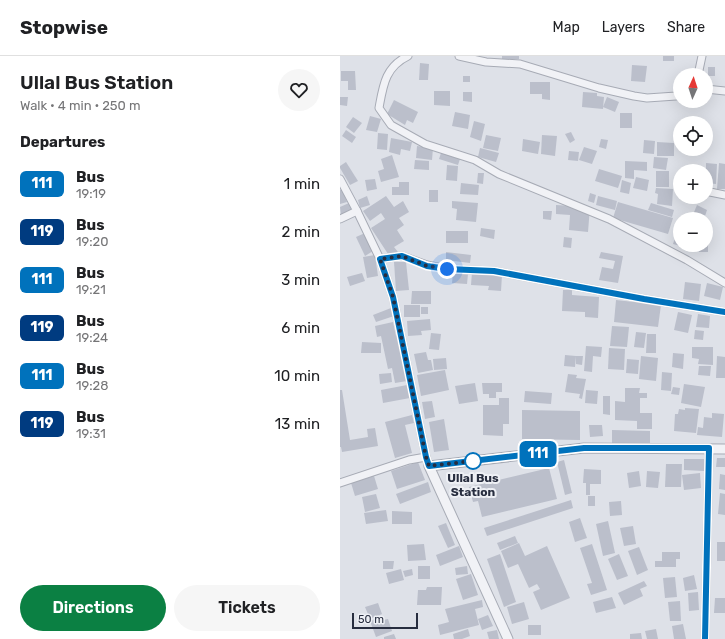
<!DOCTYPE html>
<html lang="en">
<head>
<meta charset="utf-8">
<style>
	:root { --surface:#fff; --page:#f6f6f6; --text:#202124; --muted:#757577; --line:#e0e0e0; --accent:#0b8043 }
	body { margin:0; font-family:Rubik,sans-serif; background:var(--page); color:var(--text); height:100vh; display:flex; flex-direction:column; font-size:15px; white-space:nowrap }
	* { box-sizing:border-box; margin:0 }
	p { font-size:13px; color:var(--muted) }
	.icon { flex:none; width:22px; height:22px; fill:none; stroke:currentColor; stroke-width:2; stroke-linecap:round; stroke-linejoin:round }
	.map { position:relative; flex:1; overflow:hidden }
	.side { display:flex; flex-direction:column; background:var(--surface); width:340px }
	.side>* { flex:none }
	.badge { padding:0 8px; border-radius:6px; font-size:14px; line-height:26px }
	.needle { width:26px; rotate:3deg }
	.tools { position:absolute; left:333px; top:12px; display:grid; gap:8px }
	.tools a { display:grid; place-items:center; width:40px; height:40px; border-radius:50%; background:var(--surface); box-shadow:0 4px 16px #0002; font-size:20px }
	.scale { position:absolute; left:12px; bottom:10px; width:66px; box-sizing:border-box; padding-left:4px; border:2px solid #272d3f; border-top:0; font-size:11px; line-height:14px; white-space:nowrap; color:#272d3f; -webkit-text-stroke:3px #eef0f5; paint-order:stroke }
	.you { position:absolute; width:20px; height:20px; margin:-10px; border:3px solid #fff; border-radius:50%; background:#1a73e8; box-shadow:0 0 0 6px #1a73e833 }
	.map>.badge { position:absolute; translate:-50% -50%; box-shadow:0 0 0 2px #fff }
	h2 { padding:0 20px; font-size:15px; line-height:36px }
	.round { display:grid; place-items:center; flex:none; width:42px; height:42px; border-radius:21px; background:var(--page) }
	.summary { display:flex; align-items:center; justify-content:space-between; height:68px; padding:0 20px }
	h1 { font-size:19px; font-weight:600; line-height:30px }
	.button { display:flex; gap:8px; margin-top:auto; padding:8px 20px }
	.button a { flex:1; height:46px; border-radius:24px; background:var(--accent); color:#fff; font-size:16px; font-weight:600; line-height:46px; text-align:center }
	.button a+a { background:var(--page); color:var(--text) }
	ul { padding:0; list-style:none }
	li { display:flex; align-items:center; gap:12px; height:48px; padding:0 20px }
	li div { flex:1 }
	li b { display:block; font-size:15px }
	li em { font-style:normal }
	li .badge { min-width:44px; font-weight:700; text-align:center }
	header { display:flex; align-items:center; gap:24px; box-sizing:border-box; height:56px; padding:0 20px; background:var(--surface); border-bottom:1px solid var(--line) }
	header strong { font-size:19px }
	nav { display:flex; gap:22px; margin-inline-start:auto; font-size:14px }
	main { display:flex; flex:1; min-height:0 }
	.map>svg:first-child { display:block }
	.building { fill:#bbbfcb }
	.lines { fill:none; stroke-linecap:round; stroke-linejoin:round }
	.minor-casing { stroke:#a7abb5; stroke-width:9 }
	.tertiary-casing { stroke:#a7abb5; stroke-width:11 }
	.minor { stroke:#f1f2f6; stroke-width:7 }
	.tertiary { stroke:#f1f2f6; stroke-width:9 }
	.line-casing { stroke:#fff; stroke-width:9 }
	.line { stroke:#0072bc; stroke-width:6 }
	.walk { stroke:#272d3f; stroke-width:4; stroke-dasharray:0 7.2 }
	.stop-dot { fill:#fff; stroke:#0072bc; stroke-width:2 }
	.labels { text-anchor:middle; stroke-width:4; stroke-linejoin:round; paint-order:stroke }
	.stop-label { font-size:12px; font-weight:bold; fill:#272d3f; stroke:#eef0f5 }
</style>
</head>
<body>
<header>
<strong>Stopwise</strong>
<nav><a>Map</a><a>Layers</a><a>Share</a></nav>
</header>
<main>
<section class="side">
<div class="summary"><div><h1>Ullal Bus Station</h1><p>Walk · 4 min · 250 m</p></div><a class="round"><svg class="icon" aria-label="heart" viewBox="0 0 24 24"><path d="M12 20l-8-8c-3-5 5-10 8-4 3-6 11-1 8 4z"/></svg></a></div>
<h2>Departures</h2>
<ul>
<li><span class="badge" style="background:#0072bc;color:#fff">111</span><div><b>Bus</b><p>19:19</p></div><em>1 min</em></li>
<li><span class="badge" style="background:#003b80;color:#fff">119</span><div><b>Bus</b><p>19:20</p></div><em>2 min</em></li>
<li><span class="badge" style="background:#0072bc;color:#fff">111</span><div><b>Bus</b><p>19:21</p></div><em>3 min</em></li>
<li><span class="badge" style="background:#003b80;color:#fff">119</span><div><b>Bus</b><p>19:24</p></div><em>6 min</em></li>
<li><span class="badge" style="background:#0072bc;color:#fff">111</span><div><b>Bus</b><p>19:28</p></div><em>10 min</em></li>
<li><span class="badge" style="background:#003b80;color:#fff">119</span><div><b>Bus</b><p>19:31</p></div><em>13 min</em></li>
</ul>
<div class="button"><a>Directions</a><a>Tickets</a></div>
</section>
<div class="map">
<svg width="385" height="583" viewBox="0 0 385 583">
	<rect width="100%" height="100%" fill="#dee1e8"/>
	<g class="building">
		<rect x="162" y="0" width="17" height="3"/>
		<rect x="323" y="0" width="11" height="5"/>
		<path d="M80 7 89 8 88 24H79Z"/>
		<path d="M292 9 307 10 305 26 291 25Z"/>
		<rect x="368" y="11" width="7" height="9"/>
		<path d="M1 15H15L16 34H8V25H1Z"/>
		<rect x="123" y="20" width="7" height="6"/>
		<path d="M190 26H210V44L202 43V38H190Z"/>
		<path d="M94 35H110V50L94 49Z"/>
		<path d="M123 36H132V46L123 45Z"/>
		<path d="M243 36 257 37V40L264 41 263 53 242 51Z"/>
		<path d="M0 41H8L7 50 0 49Z"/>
		<path d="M267 41 279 46 275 56 263 51Z"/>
		<path d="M54 44 78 56 73 67 67 64 65 69 47 58Z"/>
		<path d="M115 56 130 59 128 73 112 70Z"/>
		<rect x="280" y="57" width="12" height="15"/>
		<path d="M30 60 41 63 37 76 26 74Z"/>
		<path d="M13 61 22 67 14 77 6 71Z"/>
		<path d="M134 65 145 68 141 85 130 81Z"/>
		<path d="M6 74 16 81 12 87 2 80Z"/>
		<path d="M231 76 235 84 230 87 225 78Z"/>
		<path d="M38 77 48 78 47 94 37 93Z"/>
		<path d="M146 79 161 82 158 95 143 92Z"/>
		<path d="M202 79 217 80 215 100 201 98Z"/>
		<path d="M51 82 72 86 70 95 61 93 60 99 49 96Z"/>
		<path d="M183 83 200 86 198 98 182 95Z"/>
		<path d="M261 83 268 84 266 93 259 91Z"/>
		<path d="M304 84 315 85 314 98 303 97Z"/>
		<path d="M317 86 334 87V100H317Z"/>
		<path d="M77 90 93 92 92 104 76 102Z"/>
		<path d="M244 91 257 95 252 108 239 104Z"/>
		<path d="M140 92 159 97 156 106 138 101Z"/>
		<path d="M102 94 121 100 118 109 99 103Z"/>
		<path d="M229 95 239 96 238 105 228 104Z"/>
		<path d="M52 99 59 121 41 126 38 115 44 113 41 103Z"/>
		<path d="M314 101 328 102 326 114 313 112Z"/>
		<path d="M75 104 89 105V114L74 113Z"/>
		<path d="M285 105 307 106V115L294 114V123L285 122Z"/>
		<path d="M6 106 18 125 10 129 0 112V110Z"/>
		<path d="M366 107 377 108 376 128 366 127Z"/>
		<path d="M379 107 385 108V133H377Z"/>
		<path d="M107 109 118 110 117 125 106 124Z"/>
		<path d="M259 113 282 120 278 132 255 125Z"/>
		<rect x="316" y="115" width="13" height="16"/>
		<path d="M138 117H144L143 128 137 127Z"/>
		<path d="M296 121 309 124 307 135 293 132Z"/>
		<path d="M35 123 37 133 27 135 25 124Z"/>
		<path d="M282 124 291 127 289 138 280 136Z"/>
		<path d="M59 126H69V139H52V131H59Z"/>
		<path d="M121 127 139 129 138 139 120 138Z"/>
		<path d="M316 132 333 133 332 150 317 148 318 138 315 137Z"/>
		<path d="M2 133 7 146 0 148V134Z"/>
		<rect x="89" y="134" width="9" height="12"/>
		<path d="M250 137 256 139 254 147 248 145Z"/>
		<path d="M27 140 30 149 20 152 18 144Z"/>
		<path d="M46 140 54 151 63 145 69 156 59 162 64 169 57 174 64 185 54 191 58 196 50 201 31 172 45 163 41 157 30 165 23 155Z"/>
		<path d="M258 140 277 145 275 154 256 149Z"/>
		<path d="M112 145 138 147 136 166 116 164 117 153 112 152Z"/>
		<path d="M278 146 333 162 328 178 273 162Z"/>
		<path d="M9 147 12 154 1 159 0 151Z"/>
		<path d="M311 147 334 154 332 161 308 154Z"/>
		<path d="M216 149 250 151 248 176 229 174 230 159 216 158Z"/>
		<path d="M357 149 367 154 364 163H357L352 161Z"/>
		<path d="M203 155H212L211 164 203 163Z"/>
		<path d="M141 172 155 174 154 183 140 180Z"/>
		<path d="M338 173 340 174V189H345V191L333 188Z"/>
		<rect x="106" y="175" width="22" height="12"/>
		<path d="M25 177 33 195 25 200 16 181Z"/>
		<path d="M224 181 232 182 231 192 223 191Z"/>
		<path d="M360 189H368V196H359Z"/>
		<path d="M106 196 131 199 130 207 106 204Z"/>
		<path d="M261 196 283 200 278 227 259 224 262 211 273 213 275 205 259 202Z"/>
		<path d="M35 199 38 220 27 222 23 201Z"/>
		<path d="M54 206H66L69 234 56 235Z"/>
		<path d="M100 214 110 216 109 222 99 220Z"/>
		<path d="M132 216 162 219 161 235 148 234 149 230 131 229Z"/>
		<path d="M22 217 25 225 10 230 7 221Z"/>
		<path d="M113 217 128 218 127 228 112 227Z"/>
		<path d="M345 226 361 228 359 245 343 243Z"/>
		<path d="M367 227 383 231 380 244 364 240Z"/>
		<path d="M223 234H232V239L259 241 258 262 245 261V256L222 255Z"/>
		<path d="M72 235H91V248H71Z"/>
		<path d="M276 244 321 249 318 271 274 266Z"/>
		<rect x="64" y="249" width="16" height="12"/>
		<rect x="81" y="251" width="7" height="7"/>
		<path d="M51 252 54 260 36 266 33 259Z"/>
		<path d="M338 256 352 259 348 277 334 274Z"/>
		<path d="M358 258 370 260 369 272 356 271Z"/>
		<path d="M90 263 91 274 81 275 82 279 68 280 67 265Z"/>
		<path d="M53 266 56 280H59L67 325 55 327 52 312 48 313 41 280 37 281 35 270Z"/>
		<path d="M272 270 289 271 287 291 270 290Z"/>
		<path d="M355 274 364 275 363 284 354 283Z"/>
		<path d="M296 276 306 277 304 292 294 291Z"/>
		<path d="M91 277 101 278 99 294 89 293Z"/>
		<path d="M307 278H316V297H306Z"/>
		<path d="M22 286 41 287V297H21Z"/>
		<path d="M246 290 262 291 261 301 253 300 252 316 244 315Z"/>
		<path d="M352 291H373V309L358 308 359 303 352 302Z"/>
		<path d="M269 292 285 293 284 314 268 313Z"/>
		<path d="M86 296 88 304H91L93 314 78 317 74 298Z"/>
		<path d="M333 297 344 298 343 313 332 311Z"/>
		<path d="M225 299 236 300 235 311 224 310Z"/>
		<path d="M236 300H243L242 309 236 308Z"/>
		<path d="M301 300 318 302 316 325 299 323Z"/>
		<path d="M377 300 385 301V322H376Z"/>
		<path d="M106 302 107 313 94 314 93 303Z"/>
		<path d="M287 303 299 304 298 318 286 317Z"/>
		<path d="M359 310H371L370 320 358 319Z"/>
		<path d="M105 314 109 334 81 340 77 319Z"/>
		<path d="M322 316 332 317 331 335 321 334Z"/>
		<path d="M51 317 52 326 40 328 39 318Z"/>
		<path d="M228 318 237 319 236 322 246 323 242 343 239 342 240 338 225 336Z"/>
		<path d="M135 327 138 345 119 348 115 330Z"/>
		<path d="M142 327H162V336H156V342H149V338H143Z"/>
		<path d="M344 328 365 331 361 351 341 347Z"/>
		<path d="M67 329 70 342 43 347 41 334Z"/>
		<path d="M333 331 340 332 339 339 331 338Z"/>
		<path d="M285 332H300L299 337H307V342H300V357H312V373H297V365L275 364V345L285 346Z"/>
		<path d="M0 334H2L10 384 28 381 27 373 35 372 38 390 2 396 1 391H0Z"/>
		<path d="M246 334 258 335 257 348 245 347Z"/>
		<path d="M185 335 212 337 211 348 184 346Z"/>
		<path d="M263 340H270V359L263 358Z"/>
		<path d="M159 342H169V368H163V380L143 379V349H159Z"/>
		<path d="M92 345 95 361 85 363 82 346Z"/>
		<path d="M345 352 359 353 356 377 334 375 335 358H338L339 353 345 354Z"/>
		<path d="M182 354 240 355V384L182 383Z"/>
		<path d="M372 357 384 358 382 381 357 379 358 371 363 372 364 361 372 362Z"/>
		<path d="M72 359 74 367 65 369 72 397 55 402 45 366Z"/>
		<path d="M104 363 109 394 94 396 89 366Z"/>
		<path d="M249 369H262L263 380 250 381Z"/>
		<path d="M272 374 310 375V389L272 387Z"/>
		<path d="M212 401 215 408 206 411 204 405Z"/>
		<path d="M377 402H385V411H376Z"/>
		<path d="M344 403H364V415L344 414Z"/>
		<path d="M224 404 232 437 225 439 217 406Z"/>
		<path d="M78 406 85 424 57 433 51 415Z"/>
		<path d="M326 408H342L341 431H325Z"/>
		<path d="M209 412 217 443 142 461 138 445 133 446 129 431Z"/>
		<path d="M244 413 261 414V428H250V439H246V427H243Z"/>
		<path d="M299 415 301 430 289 432 287 417Z"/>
		<path d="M307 415 320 416 318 432 306 431Z"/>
		<path d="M360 417 361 432 344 434 342 419Z"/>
		<path d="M380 418 385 419V434L379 433Z"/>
		<path d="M34 420 38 433 15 440 11 427Z"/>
		<path d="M88 426 91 436 60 448 56 438Z"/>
		<path d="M380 437 385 438V459L378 458Z"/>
		<path d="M36 438 40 452 25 456 22 441Z"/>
		<rect x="248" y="440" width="7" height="10"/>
		<path d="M231 444 233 452 147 480 144 472Z"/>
		<path d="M281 445 282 459 270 460 269 446Z"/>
		<path d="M46 454 48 465 26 468 24 457Z"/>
		<path d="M52 455 72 456V468H52Z"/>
		<path d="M240 462 247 482 235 486 229 466Z"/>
		<path d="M268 465 275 497 263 500 256 468Z"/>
		<path d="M106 467 115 489 108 492 98 470Z"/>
		<path d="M293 470 296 488 284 490 280 472Z"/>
		<path d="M175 480 178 487 160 494 157 487Z"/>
		<rect x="377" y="486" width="8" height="19"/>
		<path d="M179 487 185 500 207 490 230 542 201 554 193 536 200 533 197 528 189 532 178 508 168 512 161 495Z"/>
		<path d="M84 488 86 504 68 505 67 489Z"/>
		<path d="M252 488 267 534 251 539 247 528 252 527 240 492Z"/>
		<path d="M119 490 123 501 100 510 96 499Z"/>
		<path d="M299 491 308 514 297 519 288 495Z"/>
		<path d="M322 496H340V503H336V511H315V505H322Z"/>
		<path d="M160 498 176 546 164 551 147 503Z"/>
		<path d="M279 498 288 520 277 524 268 503Z"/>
		<path d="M43 505H54L53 513H43Z"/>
		<rect x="78" y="510" width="12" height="13"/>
		<path d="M127 510 128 518 116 519 115 512Z"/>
		<path d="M61 513 64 524 49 528 46 517Z"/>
		<path d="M72 513 73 519 65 521 63 515Z"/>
		<path d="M131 518 138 539 123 544 116 523Z"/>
		<path d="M354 519 357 533 345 535 343 522Z"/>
		<path d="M335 521 337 541 325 542 323 522Z"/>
		<path d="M304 525 307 530 300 533 303 540 284 549 278 537Z"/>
		<path d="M87 531H102L101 549H77L78 534H86Z"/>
		<path d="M358 536 359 554 349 555 348 537Z"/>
		<path d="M272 541 276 552 256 557 253 546Z"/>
		<path d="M375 542H385V557H374Z"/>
		<path d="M142 544 143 551 135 553 139 569 100 579 98 569 109 566 105 553Z"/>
		<path d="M340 545 341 565H330L328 546Z"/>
		<path d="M184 546 189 563 172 568 167 551Z"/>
		<path d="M38 547 42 558 30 563 25 551Z"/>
		<path d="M148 559 153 570 142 574 138 563Z"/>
		<path d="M41 560 43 564 48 563 52 575 36 581 30 565Z"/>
		<path d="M343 568 346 583H334L332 570Z"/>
		<rect x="188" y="569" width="13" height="10"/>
		<path d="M128 573 130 580 122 583H114L113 578Z"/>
		<path d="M316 573 318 583H307L305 575Z"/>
		<path d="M157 574 159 583H149L147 576Z"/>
		<path d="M301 577 302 583H290V578Z"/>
		<path d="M54 578 56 583H44V581Z"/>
	</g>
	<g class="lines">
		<defs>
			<g id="minor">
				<path d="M68 0C45 11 43 30 39 52L51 69 85 88 135 104 159 118 269 163 347 204 385 227"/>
				<path d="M119 0 146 6 180 8 259 32 294 40 307 42 336 40 340 38"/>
				<path d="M358 19 362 0"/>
				<path d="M366 33 385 35"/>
				<path d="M0 123 17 155 40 203 53 241 86 401 89 410"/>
				<path d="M370 136 385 139"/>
				<path d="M0 163 17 155"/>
				<path d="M40 203 62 200 87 209 107 213 154 215 304 243 385 256"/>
				<path d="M0 427 69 404 86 401"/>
				<path d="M365 583 369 393"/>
			</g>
			<path id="tertiary" d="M168 583 89 410 244 392 385 393"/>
		</defs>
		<use href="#minor" class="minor-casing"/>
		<use href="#tertiary" class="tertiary-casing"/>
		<use href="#minor" class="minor"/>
		<use href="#tertiary" class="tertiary"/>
	</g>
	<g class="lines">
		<defs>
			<path id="line" d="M365 583 369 392H244L89 410 86 401 53 241 40 203 62 200 87 210 107 213 154 215 304 243 385 256"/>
		</defs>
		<use href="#line" class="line-casing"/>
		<use href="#line" class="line"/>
		<path class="walk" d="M107 213 87 210 62 200 40 203 53 241 86 401 89 410 133 405"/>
	</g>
	<circle class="stop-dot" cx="133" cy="405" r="8"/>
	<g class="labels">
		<g class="stop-label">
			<text x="133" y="426">Ullal Bus<tspan x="133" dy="14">Station</tspan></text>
		</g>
	</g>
</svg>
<div class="tools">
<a><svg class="needle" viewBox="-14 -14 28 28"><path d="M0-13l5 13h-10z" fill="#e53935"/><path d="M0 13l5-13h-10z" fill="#757577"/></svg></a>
<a><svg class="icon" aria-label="locate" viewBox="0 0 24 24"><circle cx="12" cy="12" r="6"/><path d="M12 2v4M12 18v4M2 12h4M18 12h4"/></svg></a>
<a>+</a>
<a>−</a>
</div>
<div class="scale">50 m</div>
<div class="you" style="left:107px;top:213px"></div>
<b class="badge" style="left:198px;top:398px;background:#0072bc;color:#fff">111</b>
</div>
</main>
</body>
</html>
